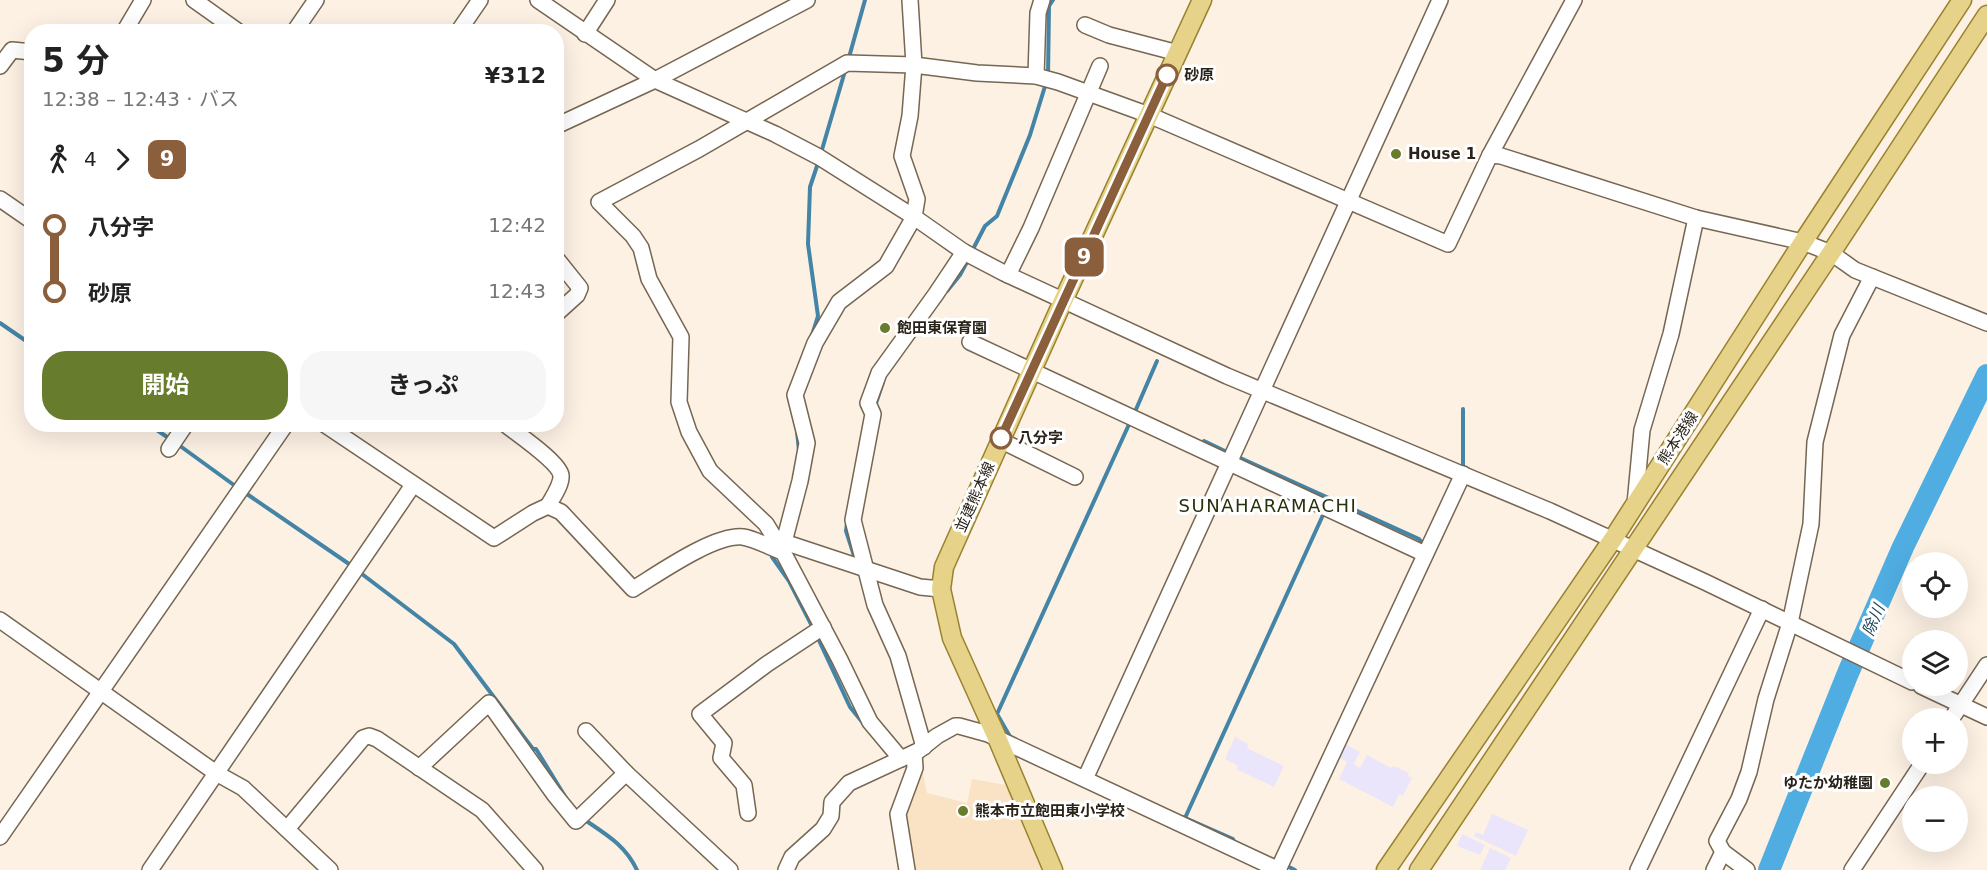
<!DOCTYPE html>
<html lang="ja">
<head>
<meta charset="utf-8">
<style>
	:root { --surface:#fff; --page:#f6f6f6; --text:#222; --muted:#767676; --accent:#677c2d }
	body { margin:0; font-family:"DejaVu Sans","Noto Sans JP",sans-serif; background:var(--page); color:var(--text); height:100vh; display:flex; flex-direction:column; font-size:22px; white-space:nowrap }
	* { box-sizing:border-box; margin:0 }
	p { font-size:20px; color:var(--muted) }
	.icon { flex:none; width:33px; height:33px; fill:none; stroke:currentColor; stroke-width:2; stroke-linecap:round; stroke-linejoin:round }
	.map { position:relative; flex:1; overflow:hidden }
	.details { position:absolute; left:24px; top:24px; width:540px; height:408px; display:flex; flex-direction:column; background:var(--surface); border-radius:24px; box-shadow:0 6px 24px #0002 }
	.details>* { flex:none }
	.badge { padding:0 12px; border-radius:9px; font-size:21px; line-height:39px }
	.fabs { position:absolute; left:1902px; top:552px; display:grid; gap:12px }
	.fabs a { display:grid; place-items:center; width:66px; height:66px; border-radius:50%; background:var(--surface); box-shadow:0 6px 24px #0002; font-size:30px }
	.map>.badge { position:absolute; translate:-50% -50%; box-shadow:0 0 0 3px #fff }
	.legs { display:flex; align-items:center; gap:9px; height:66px; padding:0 18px; font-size:20px }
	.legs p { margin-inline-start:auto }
	.summary { display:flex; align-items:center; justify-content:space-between; height:102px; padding:0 18px }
	h1 { font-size:33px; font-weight:700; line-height:45px }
	.primary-button { display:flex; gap:12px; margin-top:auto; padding:12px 18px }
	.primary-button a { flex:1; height:69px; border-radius:24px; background:var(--accent); color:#fff; font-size:24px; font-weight:700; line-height:69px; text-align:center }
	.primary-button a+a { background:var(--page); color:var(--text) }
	ul { padding:0 18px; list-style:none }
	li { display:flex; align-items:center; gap:21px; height:66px; font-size:22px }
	li i { display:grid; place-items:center; width:9px; height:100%; margin:0 8px; background:currentColor }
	li i::after { content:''; width:15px; height:15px; margin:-8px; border:4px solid; border-radius:50%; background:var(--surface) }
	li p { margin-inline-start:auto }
	li:first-child i { background:linear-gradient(#0000 50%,currentColor 0) }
	li:last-child i { background:linear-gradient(currentColor 50%,#0000 0) }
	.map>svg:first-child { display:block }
	.commercial { fill:#ebe5fb }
	.built { fill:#fae3c5 }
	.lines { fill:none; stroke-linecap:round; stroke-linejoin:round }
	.stream { stroke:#4484a6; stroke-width:4 }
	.river { stroke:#50ade2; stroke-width:22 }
	.minor-casing { stroke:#766652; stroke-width:18 }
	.major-casing { stroke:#99822f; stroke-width:21 }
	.minor { stroke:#fff; stroke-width:15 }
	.major { stroke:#e6d389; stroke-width:18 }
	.line-1-casing { stroke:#fff; stroke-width:14 }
	.line-1 { stroke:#8b5e3c; stroke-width:9 }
	.stop-1-dot { fill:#fff; stroke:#8b5e3c; stroke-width:3 }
	.poi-dot { fill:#677c2d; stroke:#fff; stroke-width:2 }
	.labels { text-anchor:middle; stroke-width:6; stroke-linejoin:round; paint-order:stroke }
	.stop-label { font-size:15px; font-weight:bold; fill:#29231a; stroke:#fff; text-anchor:start }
	.poi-label { font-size:15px; font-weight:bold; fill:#29231a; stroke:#fff; text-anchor:start }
	.street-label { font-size:15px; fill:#29231a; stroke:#fff }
	.water-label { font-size:16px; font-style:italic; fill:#1f465d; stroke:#fff }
	.quarter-label { font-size:18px; letter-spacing:1.5px; fill:#27310b; stroke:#fff }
</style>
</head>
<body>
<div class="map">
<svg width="1987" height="870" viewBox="0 0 1987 870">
	<rect width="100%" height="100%" fill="#fcf1e3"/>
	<g class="commercial">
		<path d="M1235 737 1248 744 1247 748 1284 766 1274 787 1236 769 1238 766 1225 759Z"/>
		<path d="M1345 744 1360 752 1354 764 1360 768 1367 755 1391 768 1394 766 1409 773 1408 776 1412 778 1403 796 1399 794 1393 807 1339 779 1347 762 1338 757Z"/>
		<path d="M1492 814 1528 830 1516 856 1474 836 1476 832 1483 835Z"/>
		<path d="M1462 834 1485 845 1480 855 1457 846Z"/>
		<path d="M1490 848 1511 858 1505 870H1480Z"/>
	</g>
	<path class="built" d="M919 754 927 793 967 803 972 779 1011 786 1048 870H912L903 820Z"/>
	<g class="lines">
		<g class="stream">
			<path d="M848 61 865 0"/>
			<path d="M1048 76 1049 6 1053 0"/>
			<path d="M821 153 845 71"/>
			<path d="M971 253 985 226 997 216 1030 135 1046 83"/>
			<path d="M947 291 960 275 968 260"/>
			<path d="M0 323 32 345"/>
			<path d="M812 335 818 316 808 244 810 187 819 160"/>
			<path d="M875 406 883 382"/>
			<path d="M1463 409V470"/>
			<path d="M1134 414 1157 361"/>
			<path d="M148 424 170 439"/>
			<path d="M797 431 799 451"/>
			<path d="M1204 441 1229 453"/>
			<path d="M176 443 238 488"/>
			<path d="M1236 456 1419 539 1424 545"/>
			<path d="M244 492 352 566"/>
			<path d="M847 523 846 531 856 562"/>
			<path d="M773 554 772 557 789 581 813 628"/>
			<path d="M358 571 454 644 533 749H536L566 798"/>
			<path d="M816 634 850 707 863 723"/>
			<path d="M1012 740 997 714 1131 420"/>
			<path d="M1183 817 1233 839 1234 843"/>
			<path d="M1185 818 1323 515"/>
			<path d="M585 820C607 835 625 845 637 870"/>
			<path d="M1285 865 1295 870"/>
		</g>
		<path class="river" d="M1769 870 1848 673 1903 547 1987 375"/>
		<defs>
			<g id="minor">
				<path d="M194 0 239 32"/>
				<path d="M538 0 655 80 775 134 819 157 914 217 964 252 1004 273 1227 376 1550 511 1705 582 1912 682"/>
				<path d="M1085 25 1109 35 1178 53"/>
				<path d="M124 32 143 0"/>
				<path d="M294 32 316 0"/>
				<path d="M458 32 480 0"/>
				<path d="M585 34 607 0"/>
				<path d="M0 66 12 50 32 52"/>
				<path d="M1036 76 1038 13 1042 0"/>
				<path d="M556 126 655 80 807 0"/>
				<path d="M1490 155 1501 156 1696 218 1803 242 1831 253 1855 270 1987 323"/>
				<path d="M0 199 32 221"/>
				<path d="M556 258 580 288 577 295 556 314"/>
				<path d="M1008 275 1031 228 1100 66"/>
				<path d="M970 342 1425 554"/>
				<path d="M324 424 494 538 533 513 548 506 561 512 633 589C658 574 714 534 743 537 756 539 771 548 783 552"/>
				<path d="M505 424C517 434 558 461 561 475 562 485 552 498 548 506"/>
				<path d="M1000 440 1075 477"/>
				<path d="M169 449 186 424"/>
				<path d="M1635 504 1642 430 1671 334 1696 218"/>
				<path d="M784 542 920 587 941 589"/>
				<path d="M783 552 766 524 710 471 689 432 679 402 681 337 649 279 641 248 633 236 599 202 699 149 847 63 914 65 977 73 1036 76 1058 82 1149 115 1448 244 1490 155 1574 0"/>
				<path d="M0 620 216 773 243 788 330 870"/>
				<path d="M1921 686 1987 717"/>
				<path d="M1952 718 1987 665"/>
				<path d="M586 731 626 773 730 870"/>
				<path d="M924 747 898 656 875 605 853 520 873 414 868 403 879 373 936 294 964 252"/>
				<path d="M901 759 870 722 840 660 783 552 784 542 800 481 807 443 795 395 815 343 839 302 886 266 914 217 917 199 902 156 910 116 914 65 910 0"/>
				<path d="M419 768 489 703 554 794 576 821 626 773"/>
				<path d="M1085 779 1440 0"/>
				<path d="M748 813 744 785 721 758 724 743 700 714 767 664 823 627"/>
				<path d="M287 829 363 738 369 736 377 739 482 810 535 870"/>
				<path d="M0 837 286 424"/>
				<path d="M150 870 413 485"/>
				<path d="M786 870 792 857 823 829 831 816 832 802 849 783 918 751 937 736 955 726H959L988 734 1279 870"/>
				<path d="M907 870 898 814 915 768 914 753"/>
				<path d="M1278 870 1463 474"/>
				<path d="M1638 870 1762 609"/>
				<path d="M1714 870 1723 852"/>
				<path d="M1747 870 1723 852 1717 841 1739 799 1749 772 1766 699 1790 623 1811 524 1815 442 1842 335 1872 277"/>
				<path d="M1852 870 1922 764"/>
			</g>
			<g id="major">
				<path d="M1053 870 998 740 952 638 941 589 944 567 1063 301 1202 0"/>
				<path d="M1386 870 1613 539 1803 242 1962 0"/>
				<path d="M1419 870 1831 253 1987 15"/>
			</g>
		</defs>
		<use href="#minor" class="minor-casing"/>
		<use href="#major" class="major-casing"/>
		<use href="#minor" class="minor"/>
		<use href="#major" class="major"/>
	</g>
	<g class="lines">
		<defs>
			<path id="line-1" d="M1001 438 1167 75"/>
		</defs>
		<use href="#line-1" class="line-1-casing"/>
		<use href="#line-1" class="line-1"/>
	</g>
	<g class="stop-1-dot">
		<circle cx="1167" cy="75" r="10"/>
		<circle cx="1001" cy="438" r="10"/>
	</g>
	<g class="poi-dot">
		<circle cx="1396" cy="154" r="6"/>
		<circle cx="885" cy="328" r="6"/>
		<circle cx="1885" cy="783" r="6"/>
		<circle cx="963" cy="811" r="6"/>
	</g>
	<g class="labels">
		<g class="stop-label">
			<text x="1184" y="80">砂原</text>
			<text x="1018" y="443">八分字</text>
		</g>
		<g class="poi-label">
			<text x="1408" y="159">House 1</text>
			<text x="897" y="333">飽田東保育園</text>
			<text x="1873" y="788" text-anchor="end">ゆたか幼稚園</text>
			<text x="975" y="816">熊本市立飽田東小学校</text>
		</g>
		<g class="street-label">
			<text transform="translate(1678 438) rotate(-57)" y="5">熊本港線</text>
			<text transform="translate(975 497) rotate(-66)" y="5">並建熊本線</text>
		</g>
		<g class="water-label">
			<text transform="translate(1873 620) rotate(-67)" y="6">除川</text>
		</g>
		<g class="quarter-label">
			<text x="1268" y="512">SUNAHARAMACHI</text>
		</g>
	</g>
</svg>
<div class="fabs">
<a><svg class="icon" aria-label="locate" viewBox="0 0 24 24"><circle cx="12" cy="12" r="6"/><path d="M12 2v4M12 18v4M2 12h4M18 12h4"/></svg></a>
<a><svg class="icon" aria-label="layers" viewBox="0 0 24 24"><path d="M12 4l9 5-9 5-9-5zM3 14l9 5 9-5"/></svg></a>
<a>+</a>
<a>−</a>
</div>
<b class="badge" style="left:1084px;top:257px;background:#8b5e3c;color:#fff">9</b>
<section class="details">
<div class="summary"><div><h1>5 分</h1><p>12:38 – 12:43 · バス</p></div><b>¥312</b></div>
<div class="legs"><svg class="icon" aria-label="walk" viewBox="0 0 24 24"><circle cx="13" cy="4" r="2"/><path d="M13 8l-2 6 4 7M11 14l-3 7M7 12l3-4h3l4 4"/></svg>4<svg class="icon" aria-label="forward" viewBox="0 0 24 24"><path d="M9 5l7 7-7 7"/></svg><b class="badge" style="background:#8b5e3c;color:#fff">9</b></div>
<ul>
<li><i style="color:#8b5e3c"></i><b>八分字</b><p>12:42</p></li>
<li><i style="color:#8b5e3c"></i><b>砂原</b><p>12:43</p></li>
</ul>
<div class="primary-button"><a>開始</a><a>きっぷ</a></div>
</section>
</div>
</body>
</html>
